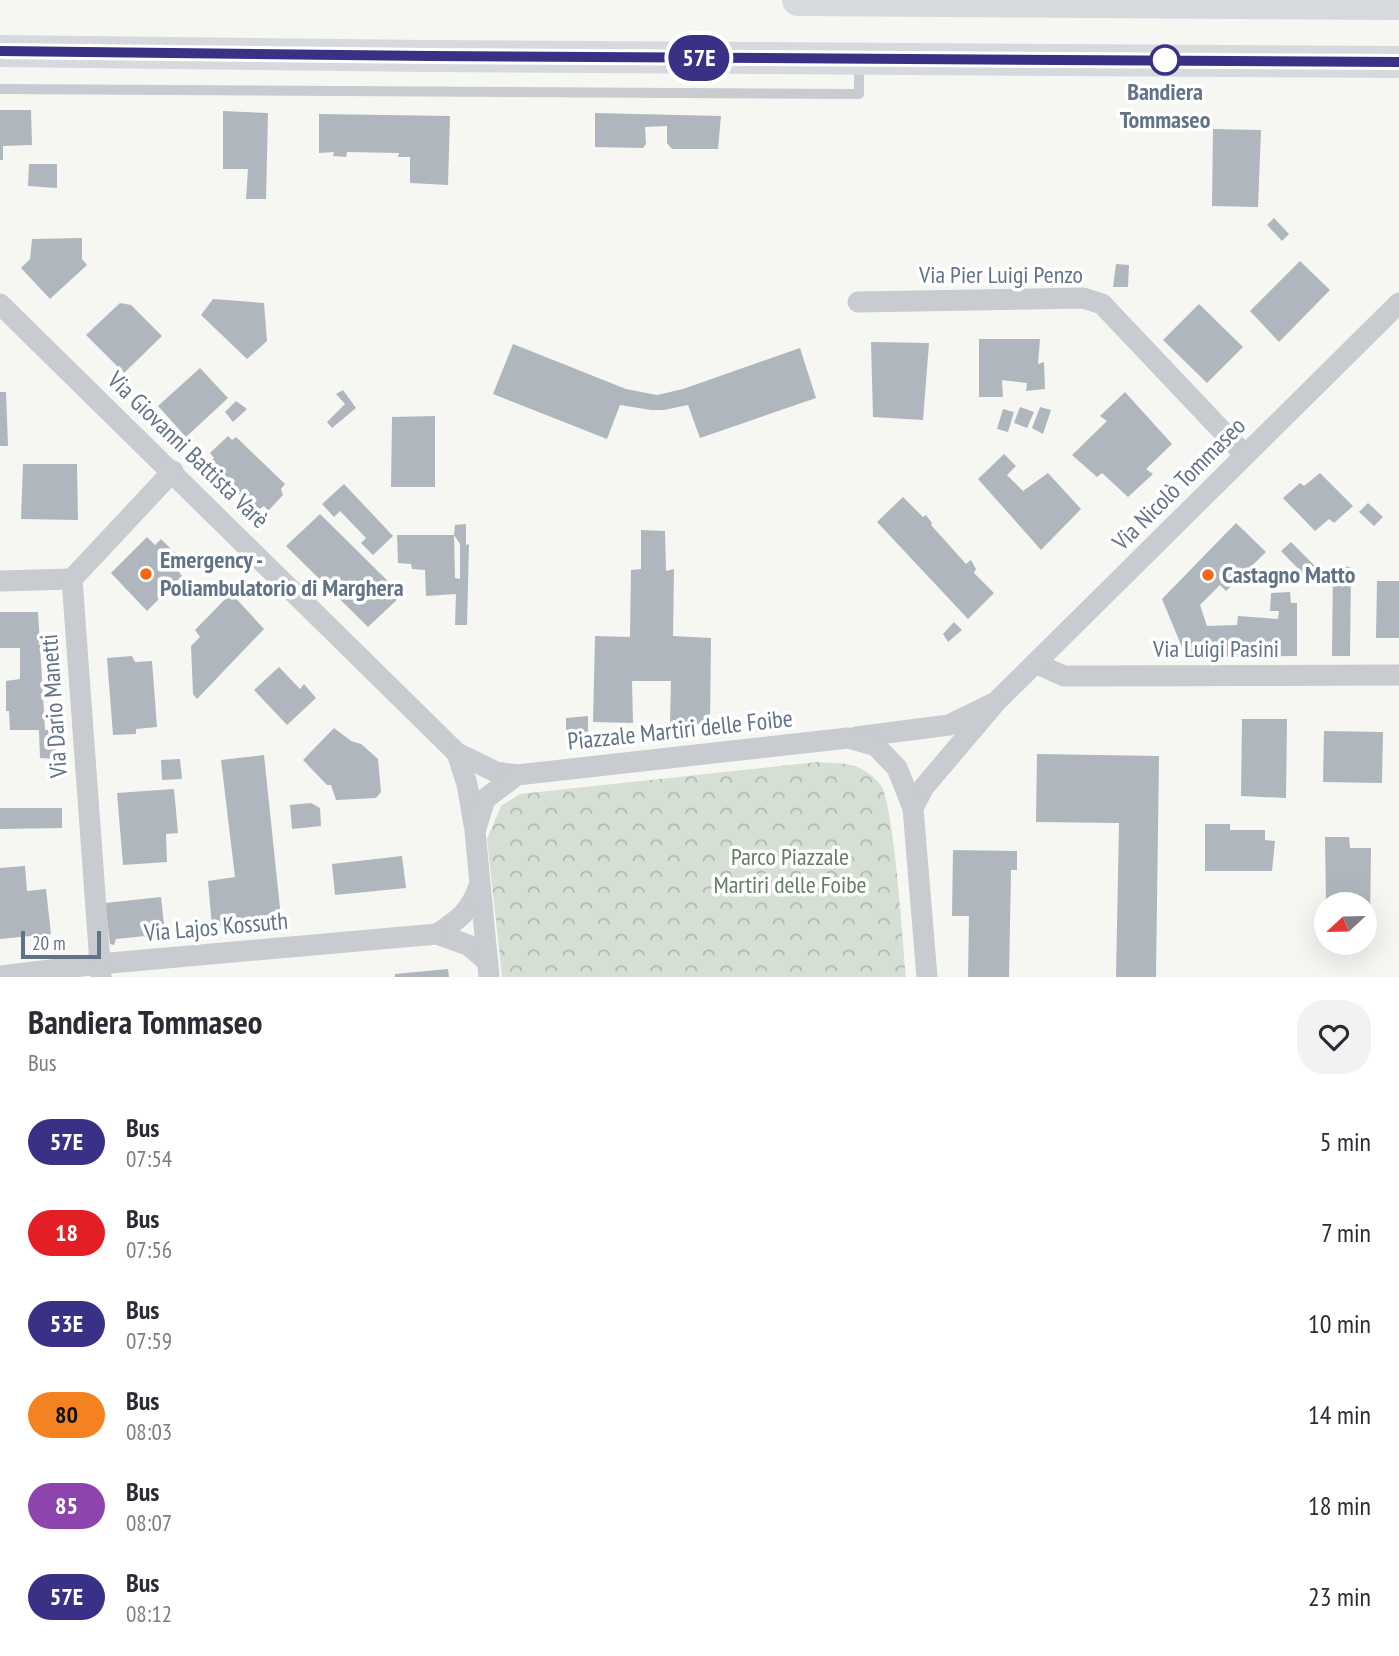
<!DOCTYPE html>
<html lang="it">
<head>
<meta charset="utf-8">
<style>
	:root { --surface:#fff; --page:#f2f2f3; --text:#2b2b33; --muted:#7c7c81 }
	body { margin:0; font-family:"PT Sans Narrow",sans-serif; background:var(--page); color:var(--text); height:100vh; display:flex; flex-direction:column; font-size:26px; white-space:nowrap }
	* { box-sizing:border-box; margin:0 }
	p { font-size:23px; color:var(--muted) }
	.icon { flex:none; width:38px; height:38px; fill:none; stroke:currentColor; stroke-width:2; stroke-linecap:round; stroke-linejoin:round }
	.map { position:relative; height:977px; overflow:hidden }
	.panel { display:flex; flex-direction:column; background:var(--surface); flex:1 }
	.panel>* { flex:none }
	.badge { padding:0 14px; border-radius:23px; font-size:24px; line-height:46px }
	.needle { width:46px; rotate:248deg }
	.fabs { position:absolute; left:1314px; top:892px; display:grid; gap:14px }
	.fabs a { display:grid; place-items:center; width:63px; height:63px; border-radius:50%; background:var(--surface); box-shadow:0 7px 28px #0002; font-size:35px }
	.scale { position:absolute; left:21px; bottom:18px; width:80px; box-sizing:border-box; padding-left:7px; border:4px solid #627287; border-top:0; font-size:19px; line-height:24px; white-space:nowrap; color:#627287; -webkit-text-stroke:5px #fff; paint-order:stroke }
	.map>.badge { position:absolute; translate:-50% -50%; box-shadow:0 0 0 4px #fff }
	.round { display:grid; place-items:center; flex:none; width:74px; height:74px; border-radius:28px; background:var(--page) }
	.head { display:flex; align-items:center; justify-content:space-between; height:119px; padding:0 28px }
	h1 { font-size:33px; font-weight:600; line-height:52px }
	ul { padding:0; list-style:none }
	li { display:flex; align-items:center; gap:21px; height:91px; padding:0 28px }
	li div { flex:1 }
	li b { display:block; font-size:26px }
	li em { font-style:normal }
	li .badge { min-width:77px; font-weight:700; text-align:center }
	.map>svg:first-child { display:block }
	.park { fill:url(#park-crowns) }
	.building { fill:#b0b6bd }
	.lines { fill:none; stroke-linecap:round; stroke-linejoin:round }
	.lane { stroke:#c8cbcf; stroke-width:10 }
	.street { stroke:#c8cbcf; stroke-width:21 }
	.secondary { stroke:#d6dadf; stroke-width:32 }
	.line-casing { stroke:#fff; stroke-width:16 }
	.line { stroke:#393185; stroke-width:10 }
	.stop-dot { fill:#fff; stroke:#393185; stroke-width:3.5 }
	.poi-dot { fill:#f56715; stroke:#fff; stroke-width:2.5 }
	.labels { text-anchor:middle; stroke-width:7; stroke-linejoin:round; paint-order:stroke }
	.stop-label { font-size:24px; font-weight:bold; fill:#627287; stroke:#fff }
	.street-label { font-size:24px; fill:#627287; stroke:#fff }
	.poi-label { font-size:24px; font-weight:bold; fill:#627287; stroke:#fff; text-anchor:start }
	.park-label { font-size:24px; fill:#647d62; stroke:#fff }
</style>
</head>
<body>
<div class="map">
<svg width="1399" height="977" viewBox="0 0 1399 977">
	<defs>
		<pattern id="park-crowns" width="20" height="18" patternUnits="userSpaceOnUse" patternTransform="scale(1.75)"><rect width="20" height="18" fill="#d6dfd3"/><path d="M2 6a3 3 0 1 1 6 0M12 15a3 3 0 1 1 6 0" fill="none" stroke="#b1b9b1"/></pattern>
	</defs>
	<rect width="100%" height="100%" fill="#f6f7f3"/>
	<path class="park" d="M817 762C846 764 859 761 880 784 894 800 903 947 906 977H502L487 839 501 806 520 794Z"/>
	<g class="building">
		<path d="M0 110H31L32 145 3 146V160H0Z"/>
		<path d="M223 111 268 113 266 199H246L248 169H223Z"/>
		<path d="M595 113 721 116 718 149H672L667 143V126L645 127 646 144 643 148 595 147Z"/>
		<path d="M319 114 450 116 448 185 410 183V157H398L399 153 347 152 346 157 333 156 334 152 319 153Z"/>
		<path d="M1213 129 1261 130 1258 207 1212 206Z"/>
		<path d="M29 164H57V188L28 186Z"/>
		<path d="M1274 218 1289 234 1282 241 1267 225Z"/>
		<path d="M82 238V259L87 265 50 299 21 268 30 259 32 239Z"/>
		<path d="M1300 261 1330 290 1279 342 1250 311Z"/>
		<path d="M1116 264 1129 265 1128 287H1113Z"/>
		<path d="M213 299 264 303 267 341 247 359 201 315Z"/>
		<path d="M120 303 131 305 162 336 124 373 86 335Z"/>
		<path d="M1199 304 1243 347 1207 383 1163 340Z"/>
		<path d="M979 339H1040L1038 364 1044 362 1045 389 1026 391 1027 383 1002 380 1003 397H979Z"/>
		<path d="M871 342 929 343 923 420 873 417Z"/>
		<path d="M513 344 626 389 657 395 683 389 800 348 816 398 700 438 688 405 664 410H651L620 405 607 439 493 394Z"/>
		<path d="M200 368 228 398 186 437 158 406Z"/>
		<path d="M343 390 356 408 332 428 327 422 345 404 336 394Z"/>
		<path d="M0 392H6L8 446H0Z"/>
		<path d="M1125 392 1172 444 1146 469 1153 474 1128 497 1102 473 1097 477 1072 455 1107 421 1100 416Z"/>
		<path d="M236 401 247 409 233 422 225 412Z"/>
		<path d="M1020 407 1034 412 1027 428 1014 423Z"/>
		<path d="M1040 407 1051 410 1043 434 1032 428Z"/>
		<path d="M1003 409 1014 412 1008 432 997 429Z"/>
		<path d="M435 416V487H391L392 417Z"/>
		<path d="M228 436 232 440 236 437 285 484 281 489 283 495 268 511 264 506 257 511 208 464 214 458 210 453Z"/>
		<path d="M1004 454 1016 466 1007 475 1023 491 1048 473 1081 509 1041 550 978 479Z"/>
		<path d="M23 464H77L78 520 21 519Z"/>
		<path d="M1320 473 1353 506 1334 523 1329 519 1315 531 1283 498 1300 483 1304 486Z"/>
		<path d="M344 484 393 536 373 555 361 543 366 538 340 511 334 517 322 504Z"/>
		<path d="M903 497 923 517 926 515 932 523 931 525 966 564 971 560 976 569 974 573 994 593 968 619 877 522Z"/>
		<path d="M1368 503 1383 517 1374 526 1359 512Z"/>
		<path d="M320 514 402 595 368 627 286 546Z"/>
		<path d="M1236 523 1266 552 1226 591 1220 585 1200 605 1207 626 1237 625 1238 616 1278 619 1279 611H1270L1271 593 1290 592 1291 603H1297V656L1186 657 1162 599Z"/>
		<path d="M466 524V545L469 544 467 625H455L456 594 426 596 425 570 412 569 411 564 398 563 397 535H454L455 578 460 579V544L454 535 455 525Z"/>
		<path d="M641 530 665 531 666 571 674 569 673 636 711 638 710 724 670 723 671 681H632L633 723 593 722 595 636 630 637 631 570 641 569Z"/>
		<path d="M147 537 155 545 161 539 181 559 174 565 182 576 147 611 111 573Z"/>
		<path d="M1291 542 1318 569 1308 579 1281 551Z"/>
		<path d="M1333 566 1351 567 1350 656H1332Z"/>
		<path d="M1377 581H1399V638H1376Z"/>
		<path d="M231 593 264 629 197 699 193 694 191 646 200 637 195 630Z"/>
		<path d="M0 612H38L45 730H56V759L40 758 39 730H10L9 711H6V681L20 679V648H0Z"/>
		<path d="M954 622 962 630 948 642 943 634Z"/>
		<path d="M132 656 135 662 152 661 157 727 136 729V734L113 735 107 658Z"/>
		<path d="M279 667 300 689 304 684 316 698 287 725 254 690Z"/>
		<path d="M588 716V738L566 739V718Z"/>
		<path d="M1242 719H1287L1286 798 1241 796Z"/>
		<path d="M334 728 351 741 361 744 378 759 381 792 376 798 336 800 331 785H327L303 760Z"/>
		<path d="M1324 731 1383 732 1382 783 1323 782Z"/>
		<path d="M1037 754 1159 756 1156 977H1116L1119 823 1036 822Z"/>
		<path d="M264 755 281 918 212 927 208 881 235 877 221 760Z"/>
		<path d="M180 759 182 779 162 780 161 760Z"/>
		<path d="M174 789 178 833 166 834 167 862 123 865 117 793Z"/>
		<path d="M311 803 320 808 321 826 292 829 290 805Z"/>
		<path d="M0 808H62V828L0 829Z"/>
		<path d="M1205 824H1230V830H1265V840L1275 841 1272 871H1205Z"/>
		<path d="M1325 837H1349L1350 848H1371L1370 923H1365V905H1326Z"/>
		<path d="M953 850 1017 851V870H1011L1009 977H968L969 916H952Z"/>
		<path d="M402 856 406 888 335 895 332 864Z"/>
		<path d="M25 866 27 891 46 889 51 934 0 939V868Z"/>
		<path d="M161 897 165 934 116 939 114 945 110 944 105 903Z"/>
		<path d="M448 969 449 977H395V974Z"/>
	</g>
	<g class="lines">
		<path class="lane" d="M0 89 859 94V63"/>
		<g class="street">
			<path d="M858 302 1083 298 1102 304 1245 455"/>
			<path d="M0 304 457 753"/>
			<path d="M0 581 72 579"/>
			<path d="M1035 663 1064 676 1399 675"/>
			<path d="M996 702 1399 303"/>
			<path d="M856 737 949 725 996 702 924 787 913 808"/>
			<path d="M474 825 467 784 457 753 496 772 517 775"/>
			<path d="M479 886C470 912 459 919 437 934L468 945 488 962"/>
			<path d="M0 976 99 964 437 934"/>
			<path d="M101 977 72 579 173 471"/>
			<path d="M489 977 475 831 485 799 517 775 848 738 876 746 897 768 913 808 927 977"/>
		</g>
		<g class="secondary">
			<path d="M798 0 1399 4"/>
			<path d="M0 51 429 56 1399 62"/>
		</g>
	</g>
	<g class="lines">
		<defs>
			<path id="line" d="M0 51 429 56 1399 62"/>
		</defs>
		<use href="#line" class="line-casing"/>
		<use href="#line" class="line"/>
	</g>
	<circle class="stop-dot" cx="1165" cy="60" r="14"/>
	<g class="poi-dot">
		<circle cx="146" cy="574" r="7"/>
		<circle cx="1208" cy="575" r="7"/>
	</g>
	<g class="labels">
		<g class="stop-label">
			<text x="1165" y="100">Bandiera<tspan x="1165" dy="28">Tommaseo</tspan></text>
		</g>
		<g class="street-label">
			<text x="1001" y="283">Via Pier Luigi Penzo</text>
			<text transform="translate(188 450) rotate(44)" y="8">Via Giovanni Battista Varè</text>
			<text transform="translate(1179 484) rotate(-45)" y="8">Via Nicolò Tommaseo</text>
			<text x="1216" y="657">Via Luigi Pasini</text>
			<text transform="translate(54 706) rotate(-94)" y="8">Via Dario Manetti</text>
			<text transform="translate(680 730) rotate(-6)" y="8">Piazzale Martiri delle Foibe</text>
			<text transform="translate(216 927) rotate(-5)" y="8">Via Lajos Kossuth</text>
		</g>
		<g class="poi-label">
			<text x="160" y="568">Emergency -<tspan x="160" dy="28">Poliambulatorio di Marghera</tspan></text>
			<text x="1222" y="583">Castagno Matto</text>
		</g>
		<g class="park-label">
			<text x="790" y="865">Parco Piazzale<tspan x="790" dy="28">Martiri delle Foibe</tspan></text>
		</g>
	</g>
</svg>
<div class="fabs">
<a><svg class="needle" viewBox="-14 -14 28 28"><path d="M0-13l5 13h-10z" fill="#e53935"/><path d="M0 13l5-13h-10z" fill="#7c7c81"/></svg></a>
</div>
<div class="scale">20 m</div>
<b class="badge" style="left:699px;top:58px;background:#393185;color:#fff">57E</b>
</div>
<section class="panel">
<div class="head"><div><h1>Bandiera Tommaseo</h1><p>Bus</p></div><a class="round"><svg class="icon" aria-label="heart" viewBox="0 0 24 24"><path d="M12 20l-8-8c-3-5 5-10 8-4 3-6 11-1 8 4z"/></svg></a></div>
<ul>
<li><span class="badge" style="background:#393185;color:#fff">57E</span><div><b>Bus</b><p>07:54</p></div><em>5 min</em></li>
<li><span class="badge" style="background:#e31e24;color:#fff">18</span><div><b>Bus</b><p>07:56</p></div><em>7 min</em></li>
<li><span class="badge" style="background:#393185;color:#fff">53E</span><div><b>Bus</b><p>07:59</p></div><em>10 min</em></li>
<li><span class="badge" style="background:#f58220;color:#111">80</span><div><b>Bus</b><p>08:03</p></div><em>14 min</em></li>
<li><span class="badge" style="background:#8e44ad;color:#fff">85</span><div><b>Bus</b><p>08:07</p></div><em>18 min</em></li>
<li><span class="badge" style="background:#393185;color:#fff">57E</span><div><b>Bus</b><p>08:12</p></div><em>23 min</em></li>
</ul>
</section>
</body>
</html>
